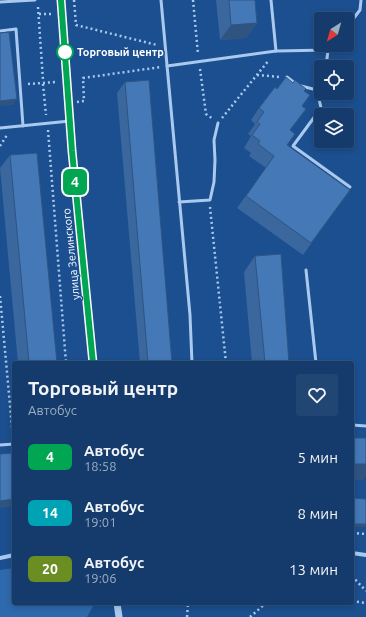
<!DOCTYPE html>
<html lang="ru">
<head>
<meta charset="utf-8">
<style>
	:root { --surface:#143b6b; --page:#214673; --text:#f1f3f6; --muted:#9dadc1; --line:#33557e }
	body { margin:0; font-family:Ubuntu,sans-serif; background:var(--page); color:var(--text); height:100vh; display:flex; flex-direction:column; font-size:15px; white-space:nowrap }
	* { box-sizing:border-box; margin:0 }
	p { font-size:13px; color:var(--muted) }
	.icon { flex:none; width:22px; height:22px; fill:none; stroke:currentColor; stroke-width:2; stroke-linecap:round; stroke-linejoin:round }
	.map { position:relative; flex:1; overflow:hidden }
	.details { position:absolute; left:12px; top:361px; width:342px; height:244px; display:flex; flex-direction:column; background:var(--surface); border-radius:4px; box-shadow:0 2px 6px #0003,0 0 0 1px var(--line) }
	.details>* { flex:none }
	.badge { padding:0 8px; border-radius:6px; font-size:14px; line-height:26px }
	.needle { width:26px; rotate:217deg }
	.tools { position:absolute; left:314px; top:12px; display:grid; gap:8px }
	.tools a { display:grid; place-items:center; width:40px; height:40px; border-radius:4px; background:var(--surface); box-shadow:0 2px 6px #0003,0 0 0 1px var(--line); font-size:20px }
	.map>.badge { position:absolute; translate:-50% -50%; box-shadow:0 0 0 2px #fff }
	.round { display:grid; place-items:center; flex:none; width:42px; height:42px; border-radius:4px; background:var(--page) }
	.head { display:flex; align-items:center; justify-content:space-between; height:68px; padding:0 16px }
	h1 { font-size:19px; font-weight:700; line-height:30px }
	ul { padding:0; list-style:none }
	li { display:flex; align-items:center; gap:12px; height:56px; padding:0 16px }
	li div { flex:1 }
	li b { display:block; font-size:15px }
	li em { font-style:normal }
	li .badge { min-width:44px; font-weight:700; text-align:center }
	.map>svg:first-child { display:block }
	.green { fill:#2e69ad }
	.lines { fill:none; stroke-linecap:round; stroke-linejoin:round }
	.path { stroke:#a9c9ee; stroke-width:2.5; stroke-dasharray:2 3; stroke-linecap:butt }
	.service { stroke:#a9c9ee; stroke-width:3 }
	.minor { stroke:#a9c9ee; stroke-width:4 }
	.tertiary { stroke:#a9c9ee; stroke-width:7 }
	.wall { fill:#3a679d }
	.shaded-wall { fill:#305480 }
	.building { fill:#4478b7; stroke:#305480 }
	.line-casing { stroke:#fff; stroke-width:9 }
	.line { stroke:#00a651; stroke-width:6 }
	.stop-dot { fill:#fff; stroke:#00a651; stroke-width:2 }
	.labels { text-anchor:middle; stroke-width:3; stroke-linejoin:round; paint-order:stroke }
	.stop-label { font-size:11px; font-weight:bold; fill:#fff; stroke:#1b4f8f; text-anchor:start }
	.street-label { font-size:11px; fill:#fff; stroke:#1b4f8f }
</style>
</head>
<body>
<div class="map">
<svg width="366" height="617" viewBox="0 0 366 617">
	<rect width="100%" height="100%" fill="#1b4f8f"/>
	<path class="green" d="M14 568V603H95L87 617H0V570Z"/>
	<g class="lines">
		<g class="path">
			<path d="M74 0 76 25 157 45"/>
			<path d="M193 0 198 54"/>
			<path d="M38 7 43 80"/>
			<path d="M39 14H51"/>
			<path d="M200 69 206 114 213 119"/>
			<path d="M257 75 280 77"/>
			<path d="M28 84 56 82V83"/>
			<path d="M43 84 46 115"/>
			<path d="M77 102 84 101 83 78 161 67"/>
			<path d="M222 118 269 60"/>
			<path d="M48 130 66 363"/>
			<path d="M0 146 7 135"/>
			<path d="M210 207 226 363"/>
			<path d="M0 296 13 438"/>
			<path d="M352 533 366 534"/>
			<path d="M352 576 366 591"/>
			<path d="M352 601 366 603"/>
			<path d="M187 617 188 603"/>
			<path d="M250 617 266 603"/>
		</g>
		<g class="service">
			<path d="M161 0 190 315 192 363"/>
			<path d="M271 0 276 51 328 50"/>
			<path d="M0 2 35 0"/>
			<path d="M347 27 360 10 361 0"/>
			<path d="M0 31 16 29 23 126"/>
			<path d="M167 66 276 51"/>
			<path d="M326 67 328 50 332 45"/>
			<path d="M287 77 296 84"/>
			<path d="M321 79 317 90 321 108 293 146 350 187"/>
			<path d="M301 86 317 90"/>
			<path d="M0 128 70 121"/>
			<path d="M179 202 210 200 214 182 215 160 214 140 218 123"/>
			<path d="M306 270 316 363"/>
			<path d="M352 425 366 426"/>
			<path d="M0 445 14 444"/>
		</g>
		<g class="minor">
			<path d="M352 553 366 555"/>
			<path d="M0 558 14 555"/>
		</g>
		<g class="tertiary">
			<path d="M61 0 72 151 93 363"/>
			<path d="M117 603 119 617"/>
		</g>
	</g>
	<g class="wall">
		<path d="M216 0H255L257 23 246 38 220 40Z"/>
		<path d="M125 82 172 363H140L117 93Z"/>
		<path d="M293 83 310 95 302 106 290 130 287 145 350 190 303 255 237 208 266 168 249 156 251 153 244 148 251 136 248 134 255 124 251 120 259 108 277 89Z"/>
		<path d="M10 155 57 363H18L0 168Z"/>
		<path d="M255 256 289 363H252L244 272Z"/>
		<path d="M353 498 366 499 352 527V500Z"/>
	</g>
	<g class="shaded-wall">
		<path d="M257 23 246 38 220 40 231 25Z"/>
		<path d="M17 99 13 105 0 106V101Z"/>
		<path d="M352 464H366V476L363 480H352Z"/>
		<path d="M14 499V506L0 508V501Z"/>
		<rect x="352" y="524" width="14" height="3"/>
	</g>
	<g class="building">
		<path d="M229 0H255L257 23 231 25Z"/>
		<path d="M9 32 17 99 0 101V33Z"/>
		<path d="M286 77 293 83 295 80 306 89 304 91 310 95 302 106 306 109 290 130 295 134 287 145 350 190 311 243 246 196 274 156 258 144 260 141 252 135 260 124 257 122 264 112 259 108 275 87 277 89Z"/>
		<path d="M149 80 172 363H148L125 82Z"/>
		<path d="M37 153 57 363H29L10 155Z"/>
		<path d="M281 254 289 363H265L255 256Z"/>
		<rect x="352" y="438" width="14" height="26"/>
		<path d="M14 453V499L0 501V454Z"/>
		<path d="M353 498 366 499V524H352Z"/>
	</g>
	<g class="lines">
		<defs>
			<path id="line" d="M61 0 72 151 93 363"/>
		</defs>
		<use href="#line" class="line-casing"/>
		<use href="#line" class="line"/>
	</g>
	<circle class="stop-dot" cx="65" cy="52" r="8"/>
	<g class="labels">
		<g class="stop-label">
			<text x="77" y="56">Торговый центр</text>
		</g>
		<g class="street-label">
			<text transform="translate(71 254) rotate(-96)" y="4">улица Зелинского</text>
		</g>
	</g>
</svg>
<div class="tools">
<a><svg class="needle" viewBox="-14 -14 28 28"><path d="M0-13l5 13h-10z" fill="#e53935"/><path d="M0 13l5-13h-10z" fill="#9dadc1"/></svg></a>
<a><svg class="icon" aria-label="locate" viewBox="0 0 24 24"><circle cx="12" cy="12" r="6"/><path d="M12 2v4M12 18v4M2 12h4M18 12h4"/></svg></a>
<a><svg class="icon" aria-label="layers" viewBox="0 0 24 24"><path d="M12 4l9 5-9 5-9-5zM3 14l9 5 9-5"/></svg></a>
</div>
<b class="badge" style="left:75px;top:182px;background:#00a651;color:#fff">4</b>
<section class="details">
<div class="head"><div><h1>Торговый центр</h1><p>Автобус</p></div><a class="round"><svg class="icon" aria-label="heart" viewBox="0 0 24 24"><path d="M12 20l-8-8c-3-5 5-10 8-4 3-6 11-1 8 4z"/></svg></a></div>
<ul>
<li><span class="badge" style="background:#00a651;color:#fff">4</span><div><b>Автобус</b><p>18:58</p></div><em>5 мин</em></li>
<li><span class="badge" style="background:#00a3b4;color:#fff">14</span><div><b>Автобус</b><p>19:01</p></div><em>8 мин</em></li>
<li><span class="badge" style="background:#6b8e23;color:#fff">20</span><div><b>Автобус</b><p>19:06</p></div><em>13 мин</em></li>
</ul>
</section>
</div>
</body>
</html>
